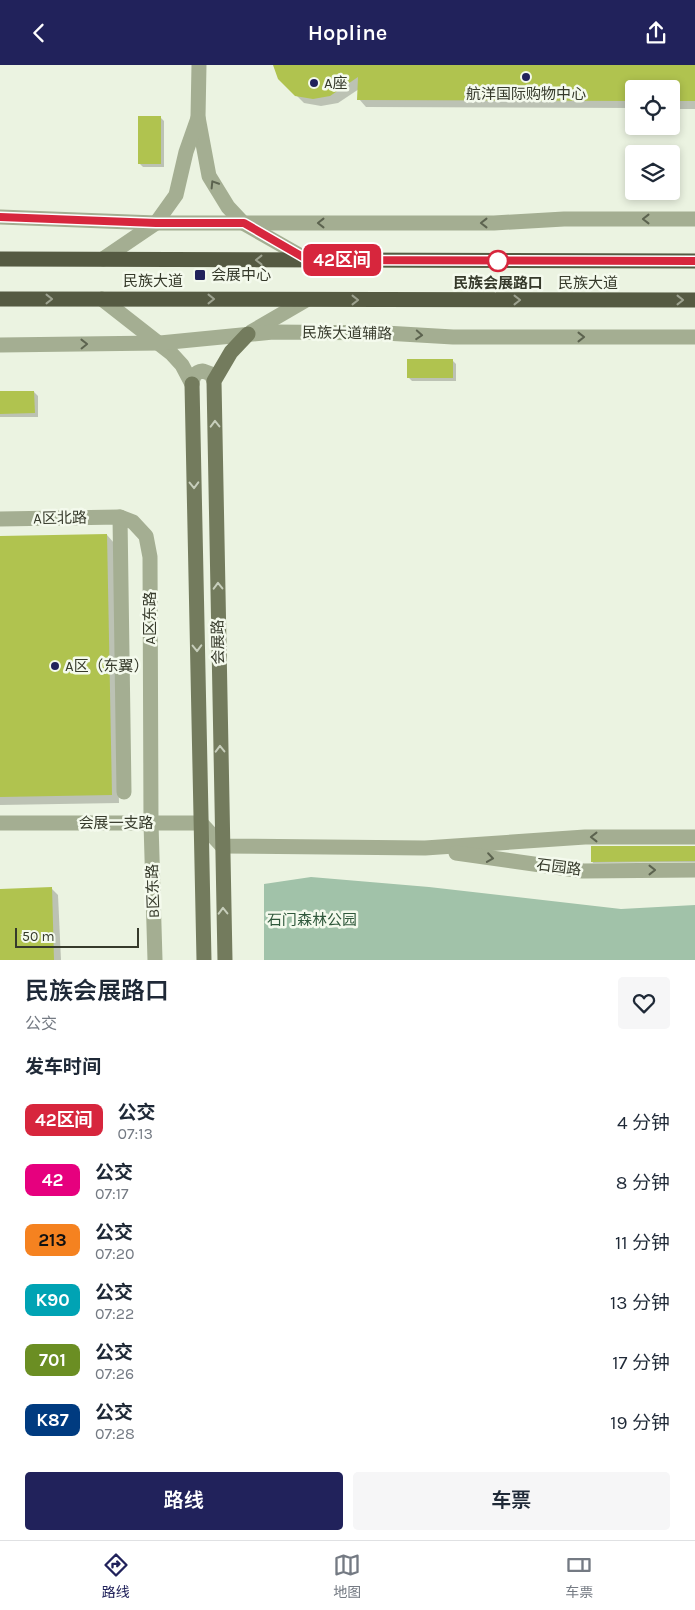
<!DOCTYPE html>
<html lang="zh">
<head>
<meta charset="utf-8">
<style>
	:root { --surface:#fff; --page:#f6f6f7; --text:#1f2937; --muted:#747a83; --line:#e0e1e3; --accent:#21225b }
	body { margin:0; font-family:Karla,"Noto Sans SC",sans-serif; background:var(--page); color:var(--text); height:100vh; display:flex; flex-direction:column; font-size:19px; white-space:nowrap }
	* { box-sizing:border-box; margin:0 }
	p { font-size:16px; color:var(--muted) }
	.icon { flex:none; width:28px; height:28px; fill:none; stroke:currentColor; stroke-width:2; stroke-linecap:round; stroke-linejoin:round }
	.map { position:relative; height:895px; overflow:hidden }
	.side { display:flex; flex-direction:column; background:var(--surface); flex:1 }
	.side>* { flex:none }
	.badge { padding:0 10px; border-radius:8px; font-size:18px; line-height:32px }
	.buttons { position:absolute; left:625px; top:15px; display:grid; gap:10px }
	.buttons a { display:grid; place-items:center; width:55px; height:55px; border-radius:5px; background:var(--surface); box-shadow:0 2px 8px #0003; font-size:25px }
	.scale { position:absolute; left:15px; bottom:12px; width:124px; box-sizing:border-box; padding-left:5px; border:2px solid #363a2b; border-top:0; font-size:14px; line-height:18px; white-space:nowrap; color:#363a2b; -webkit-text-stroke:4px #f4faed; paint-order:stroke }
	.map>.badge { position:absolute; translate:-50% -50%; box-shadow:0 0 0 2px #fff }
	h2 { padding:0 25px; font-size:19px; line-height:45px }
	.round { display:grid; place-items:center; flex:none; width:52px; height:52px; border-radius:5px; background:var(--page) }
	.head { display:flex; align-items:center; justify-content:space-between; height:85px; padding:0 25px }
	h1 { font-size:24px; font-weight:600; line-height:38px }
	.action { display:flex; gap:10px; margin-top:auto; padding:10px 25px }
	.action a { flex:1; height:58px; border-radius:5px; background:var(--accent); color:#fff; font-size:20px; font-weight:600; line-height:58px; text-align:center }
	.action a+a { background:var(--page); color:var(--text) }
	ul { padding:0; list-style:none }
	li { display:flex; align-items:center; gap:15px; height:60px; padding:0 25px }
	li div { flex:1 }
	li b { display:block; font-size:19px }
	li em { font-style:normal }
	li .badge { min-width:55px; font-weight:700; text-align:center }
	header { display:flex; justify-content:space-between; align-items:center; height:65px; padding:0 25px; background:var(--accent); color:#fff; font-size:22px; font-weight:600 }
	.tab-bar { display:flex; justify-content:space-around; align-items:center; height:70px; border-top:1px solid var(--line); background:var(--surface); font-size:14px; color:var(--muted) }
	.tab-bar a { display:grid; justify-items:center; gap:2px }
	.tab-bar .on { color:var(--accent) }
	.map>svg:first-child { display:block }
	.green { fill:#a1c2a9 }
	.shadow { fill:#0003 }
	.building { fill:#b0c34f }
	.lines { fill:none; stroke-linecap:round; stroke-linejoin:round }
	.minor { stroke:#a4ae92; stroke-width:15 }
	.major { stroke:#737b5d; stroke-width:15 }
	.highway { stroke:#555a42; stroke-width:15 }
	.oneway { stroke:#5c634f }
	.oneway2 { stroke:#9da28f }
	.oneway3 { stroke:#c7cebb }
	.line-casing { stroke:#fff; stroke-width:11 }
	.line { stroke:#d7263d; stroke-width:8 }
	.poi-dot { fill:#21225b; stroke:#f4faed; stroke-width:2 }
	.stop-dot { fill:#fff; stroke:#d7263d; stroke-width:2.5 }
	.labels { text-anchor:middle; stroke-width:5; stroke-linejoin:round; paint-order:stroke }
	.poi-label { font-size:15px; fill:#363a2b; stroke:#f4faed; text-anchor:start }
	.street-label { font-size:15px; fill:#363a2b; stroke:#f4faed }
	.stop-label { font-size:15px; font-weight:bold; fill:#363a2b; stroke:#f4faed }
	.park-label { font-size:15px; fill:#2f583b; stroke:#f4faed }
</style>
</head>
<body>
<header><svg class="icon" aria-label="back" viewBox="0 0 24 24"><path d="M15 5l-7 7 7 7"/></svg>Hopline<svg class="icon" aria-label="share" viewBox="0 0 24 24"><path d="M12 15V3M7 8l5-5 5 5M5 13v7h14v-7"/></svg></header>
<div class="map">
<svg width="695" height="895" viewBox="0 0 695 895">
	<rect width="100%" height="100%" fill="#ebf3e1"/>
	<path class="green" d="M311 812 429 822 621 844 695 840V895H264V819Z"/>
	<g class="shadow">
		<path d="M274 0H695V44H671V24H634V43L366 42 359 34V24L338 38 321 41 304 38 279 13Z"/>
		<path d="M160 52 164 56V102H143L139 98Z"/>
		<path d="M452 295 456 299V316H412L408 312Z"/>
		<path d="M34 327 38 331V352H0V328Z"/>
		<path d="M107 470 114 478 119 738 0 740V472Z"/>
		<path d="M695 782V797L593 798 592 796Z"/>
		<path d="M51 823 58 830 61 895H0V825Z"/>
	</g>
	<g class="building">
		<path d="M273 0H695V36H671V24H634V36L357 35 358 12 330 31 313 34 295 31 278 14Z"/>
		<rect x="138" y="51" width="23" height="48"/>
		<rect x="407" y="294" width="46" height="19"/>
		<path d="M0 326H34L35 348 0 349Z"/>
		<path d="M107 469 112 730 0 732V471Z"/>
		<path d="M591 781H695V796L591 797Z"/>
		<path d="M52 822 54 895H0V824Z"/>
	</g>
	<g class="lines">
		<g class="minor">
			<path d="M199 0 198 52 209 111 228 142 243 158 308 195"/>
			<path d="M0 152 156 158H494L564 154H695"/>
			<path d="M103 194 156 158 176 130 186 87 198 53"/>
			<path d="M102 234 171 288 182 300 192 319"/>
			<path d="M251 267 306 235"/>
			<path d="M0 280 160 278 273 267 385 268 453 272H695"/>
			<path d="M192 319C193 311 195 307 203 306L211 309 214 316"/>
			<path d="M120 452 124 727"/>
			<path d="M0 454 120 452 133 457 146 471 150 492 151 758 155 895"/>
			<path d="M0 758H201L222 781 425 783 585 772H695"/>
			<path d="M456 788 583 806 695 805"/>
		</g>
		<g class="major">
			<path d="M192 319 204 895"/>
			<path d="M225 895 214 316 231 287 248 269"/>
		</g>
		<g class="highway">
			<path d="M0 194 695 196"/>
			<path d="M0 234 695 235"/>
		</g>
	</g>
	<defs><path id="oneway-chevron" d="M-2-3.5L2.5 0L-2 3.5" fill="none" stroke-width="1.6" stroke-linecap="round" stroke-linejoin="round" transform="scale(1.25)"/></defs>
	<g class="oneway">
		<use href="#oneway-chevron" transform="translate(214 119) rotate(-122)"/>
		<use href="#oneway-chevron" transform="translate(646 154) rotate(-180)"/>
		<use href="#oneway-chevron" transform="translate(321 158) rotate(-180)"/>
		<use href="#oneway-chevron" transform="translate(484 158) rotate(-180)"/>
		<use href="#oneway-chevron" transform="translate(419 270) rotate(4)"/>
		<use href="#oneway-chevron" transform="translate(581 272)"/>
		<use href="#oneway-chevron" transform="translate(84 279) rotate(-1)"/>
		<use href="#oneway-chevron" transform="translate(594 772) rotate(180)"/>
		<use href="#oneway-chevron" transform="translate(490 793) rotate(8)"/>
		<use href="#oneway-chevron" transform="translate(652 805)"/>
	</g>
	<g class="oneway2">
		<use href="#oneway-chevron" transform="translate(259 195) rotate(-180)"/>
		<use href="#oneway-chevron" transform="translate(49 234)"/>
		<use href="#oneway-chevron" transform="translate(211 234)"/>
		<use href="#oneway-chevron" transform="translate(355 235)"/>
		<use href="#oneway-chevron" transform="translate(517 235)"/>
		<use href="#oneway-chevron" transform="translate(680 235)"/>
	</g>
	<g class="oneway3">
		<use href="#oneway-chevron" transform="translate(215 359) rotate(-91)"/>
		<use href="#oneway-chevron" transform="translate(194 420) rotate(89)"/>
		<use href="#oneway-chevron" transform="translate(218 521) rotate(-91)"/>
		<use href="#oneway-chevron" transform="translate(197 583) rotate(89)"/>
		<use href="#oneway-chevron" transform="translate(220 684) rotate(-91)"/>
		<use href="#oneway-chevron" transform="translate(223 846) rotate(-91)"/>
	</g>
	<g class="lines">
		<defs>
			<path id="line" d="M0 152 156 158H244L308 195 695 196"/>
		</defs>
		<use href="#line" class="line-casing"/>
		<use href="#line" class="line"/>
	</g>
	<g class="poi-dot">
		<circle cx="526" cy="12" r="5"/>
		<circle cx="314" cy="18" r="5"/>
		<rect x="194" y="204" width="12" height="12" rx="2.5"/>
		<circle cx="55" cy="601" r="5"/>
	</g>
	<circle class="stop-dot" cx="498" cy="196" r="10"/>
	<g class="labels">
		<g class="poi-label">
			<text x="324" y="23">A座</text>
			<text x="526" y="34" text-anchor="middle">航洋国际购物中心</text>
			<text x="211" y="215">会展中心</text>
			<text x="65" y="606">A区（东翼）</text>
		</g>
		<g class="street-label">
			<text x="153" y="221">民族大道</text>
			<text x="588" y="223">民族大道</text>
			<text transform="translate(347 268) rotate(1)" y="5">民族大道辅路</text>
			<text transform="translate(60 453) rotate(-1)" y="5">A区北路</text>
			<text transform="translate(150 553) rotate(-90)" y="5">A区东路</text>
			<text transform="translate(218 577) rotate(-91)" y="5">会展路</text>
			<text x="116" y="763">会展一支路</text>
			<text transform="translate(559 802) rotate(7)" y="5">石园路</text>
			<text transform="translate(153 826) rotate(-92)" y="5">B区东路</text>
		</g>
		<g class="stop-label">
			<text x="498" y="223">民族会展路口</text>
		</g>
		<g class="park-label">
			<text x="312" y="860">石门森林公园</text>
		</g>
	</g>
</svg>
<div class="buttons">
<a><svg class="icon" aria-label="locate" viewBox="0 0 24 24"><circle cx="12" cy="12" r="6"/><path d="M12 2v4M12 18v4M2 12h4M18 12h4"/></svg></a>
<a><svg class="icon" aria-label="layers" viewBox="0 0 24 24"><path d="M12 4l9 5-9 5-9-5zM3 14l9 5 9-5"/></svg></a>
</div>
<div class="scale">50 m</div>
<b class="badge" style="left:342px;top:195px;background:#d7263d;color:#fff">42区间</b>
</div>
<section class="side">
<div class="head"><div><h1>民族会展路口</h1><p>公交</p></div><a class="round"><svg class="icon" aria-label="heart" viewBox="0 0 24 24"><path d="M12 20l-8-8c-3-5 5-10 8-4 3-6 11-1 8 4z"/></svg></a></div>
<h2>发车时间</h2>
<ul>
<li><span class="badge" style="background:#d7263d;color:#fff">42区间</span><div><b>公交</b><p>07:13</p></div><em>4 分钟</em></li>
<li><span class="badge" style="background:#e6007e;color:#fff">42</span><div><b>公交</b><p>07:17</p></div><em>8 分钟</em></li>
<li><span class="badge" style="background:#f58220;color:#111">213</span><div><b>公交</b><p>07:20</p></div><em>11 分钟</em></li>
<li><span class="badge" style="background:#00a3b4;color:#fff">K90</span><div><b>公交</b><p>07:22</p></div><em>13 分钟</em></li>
<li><span class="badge" style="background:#6b8e23;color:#fff">701</span><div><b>公交</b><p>07:26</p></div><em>17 分钟</em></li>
<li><span class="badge" style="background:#003b80;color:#fff">K87</span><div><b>公交</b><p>07:28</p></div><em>19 分钟</em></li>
</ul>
<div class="action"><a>路线</a><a>车票</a></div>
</section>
<nav class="tab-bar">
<a class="on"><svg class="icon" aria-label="directions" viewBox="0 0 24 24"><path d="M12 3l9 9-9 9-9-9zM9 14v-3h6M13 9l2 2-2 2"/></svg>路线</a>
<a><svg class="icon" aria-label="map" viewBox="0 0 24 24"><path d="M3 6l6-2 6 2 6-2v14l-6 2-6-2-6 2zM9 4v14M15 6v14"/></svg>地图</a>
<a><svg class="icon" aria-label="tickets" viewBox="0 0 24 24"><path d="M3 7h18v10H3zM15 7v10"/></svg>车票</a>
</nav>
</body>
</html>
